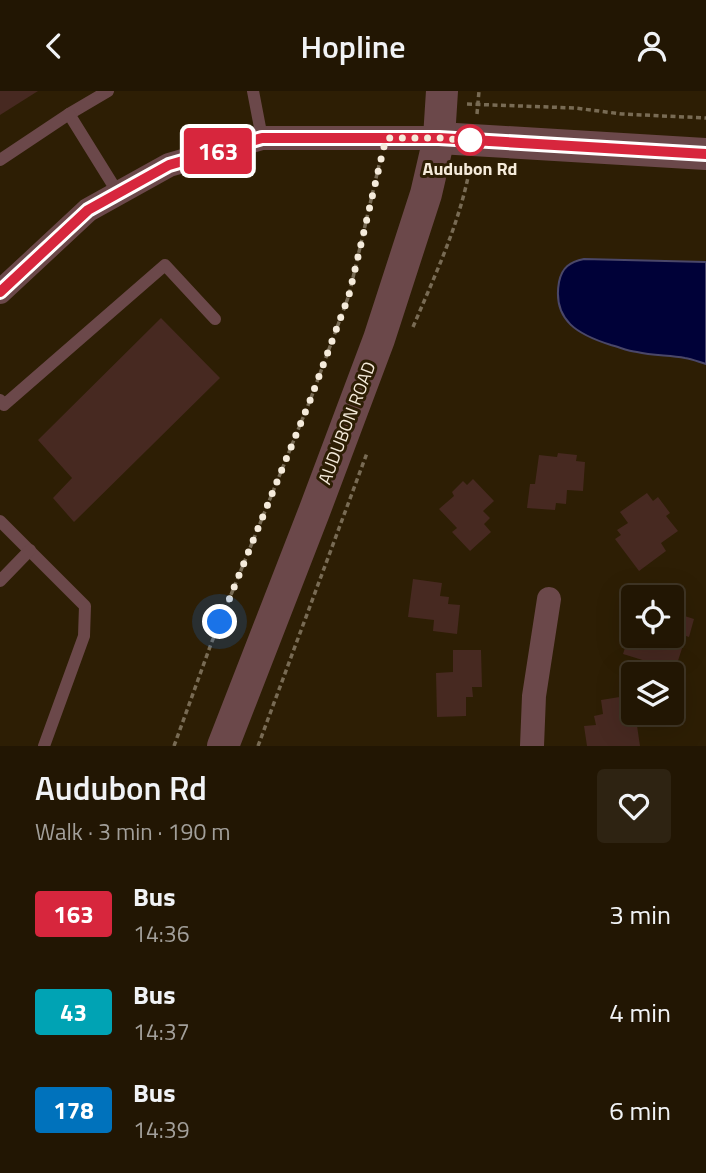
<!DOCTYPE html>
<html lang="en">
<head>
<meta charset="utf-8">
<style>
	:root { --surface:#221603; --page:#2e2312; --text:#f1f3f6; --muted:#a29f9a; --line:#3f3525 }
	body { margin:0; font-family:"Titillium Web",sans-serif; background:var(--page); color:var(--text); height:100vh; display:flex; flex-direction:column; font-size:26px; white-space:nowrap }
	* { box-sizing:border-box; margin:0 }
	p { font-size:23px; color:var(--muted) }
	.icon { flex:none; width:38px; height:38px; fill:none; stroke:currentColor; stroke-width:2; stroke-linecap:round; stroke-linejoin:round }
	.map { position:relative; height:655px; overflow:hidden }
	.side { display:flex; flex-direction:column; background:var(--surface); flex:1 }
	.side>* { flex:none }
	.badge { padding:0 14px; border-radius:5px; font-size:24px; line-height:46px }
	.tools { position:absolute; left:621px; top:494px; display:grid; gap:14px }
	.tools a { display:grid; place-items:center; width:63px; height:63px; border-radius:7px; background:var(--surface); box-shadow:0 7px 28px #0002,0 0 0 2px var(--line); font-size:35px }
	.you { position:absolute; width:35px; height:35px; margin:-18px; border:5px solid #fff; border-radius:50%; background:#1a73e8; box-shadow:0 0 0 10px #1a73e833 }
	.map>.badge { position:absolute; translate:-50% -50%; box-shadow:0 0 0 4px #fff }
	.round { display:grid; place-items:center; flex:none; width:74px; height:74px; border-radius:7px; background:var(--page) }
	.summary { display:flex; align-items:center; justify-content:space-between; height:119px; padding:0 35px }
	h1 { font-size:33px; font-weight:600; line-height:52px }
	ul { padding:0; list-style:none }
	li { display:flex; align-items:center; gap:21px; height:98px; padding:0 35px }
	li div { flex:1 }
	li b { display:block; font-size:26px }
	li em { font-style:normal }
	li .badge { min-width:77px; font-weight:700; text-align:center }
	header { display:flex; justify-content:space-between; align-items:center; height:91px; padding:0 35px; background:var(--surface); font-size:32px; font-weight:600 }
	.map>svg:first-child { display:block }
	.water { fill:#000138; stroke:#4a4769; stroke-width:2 }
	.building { fill:#472921 }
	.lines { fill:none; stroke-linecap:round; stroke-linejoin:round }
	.path { stroke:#786b54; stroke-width:3.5; stroke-dasharray:5 3.5; stroke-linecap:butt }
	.service { stroke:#6b484a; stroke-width:12 }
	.minor { stroke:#6b484a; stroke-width:24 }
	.tertiary { stroke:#6b484a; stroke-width:32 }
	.line-casing { stroke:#fff; stroke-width:16 }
	.line { stroke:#d7263d; stroke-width:10 }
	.walk { stroke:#f5ebdb; stroke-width:7; stroke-dasharray:0 12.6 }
	.stop-dot { fill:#fff; stroke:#d7263d; stroke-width:3.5 }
	.labels { text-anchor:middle; stroke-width:6; stroke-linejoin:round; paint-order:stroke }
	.stop-label { font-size:18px; font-weight:bold; fill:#f5ebdb; stroke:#2d1e04 }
	.street-label { font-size:18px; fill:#f5ebdb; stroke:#2d1e04 }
</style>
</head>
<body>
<header><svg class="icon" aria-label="back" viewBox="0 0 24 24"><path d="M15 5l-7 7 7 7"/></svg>Hopline<svg class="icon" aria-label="person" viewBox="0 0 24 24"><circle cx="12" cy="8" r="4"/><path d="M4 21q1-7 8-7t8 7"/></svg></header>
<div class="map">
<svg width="706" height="655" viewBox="0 0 706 655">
	<rect width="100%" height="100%" fill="#2d1e04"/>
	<path class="water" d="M584 168 706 171V273C699 271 692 268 685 267 669 264 653 265 637 261 628 260 619 256 611 254 579 244 552 230 559 191 562 176 570 171 584 168Z"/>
	<g class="building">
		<path d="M0 0H38L0 24Z"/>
		<path d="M161 227 220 287 74 431 53 407 72 387 38 349Z"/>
		<path d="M558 362 577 364 576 370 585 371 583 400 567 399 566 413 556 412 555 419 527 417 530 393H535L539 364 557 366Z"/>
		<path d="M473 388 494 410 483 420 490 427 484 433 491 441 470 460 452 441 457 437 439 418 454 405 452 401 463 390 467 394Z"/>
		<path d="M647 402 653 410 658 406 670 422 666 425 678 440 661 452 666 460 639 480 615 448 621 444 617 439 628 432 620 421Z"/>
		<path d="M413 488 442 492 440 505 449 506 448 513 460 514 457 543 433 540 434 529 408 526Z"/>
		<path d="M672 521 694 528 689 546 686 545 675 579 623 563 633 532 634 544H672Z"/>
		<path d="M453 559H481L482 596H472L473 606H466V625L437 626 436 582 453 581Z"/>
		<path d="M632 604 634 621H635L640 655H587L584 635 596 634 594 625 603 623 601 609Z"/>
	</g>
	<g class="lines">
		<g class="path">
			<path d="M467 13 575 17 622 23 706 27"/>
			<path d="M477 23 479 0"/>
			<path d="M413 236C435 184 460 132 470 76"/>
			<path d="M174 655 211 553 311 307 349 204 380 70"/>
			<path d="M258 655 367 362"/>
		</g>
		<g class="service">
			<path d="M253 0 262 47"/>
			<path d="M69 23 108 0"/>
			<path d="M0 69 69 23 118 102"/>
			<path d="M0 309 4 314 165 174 215 228"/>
			<path d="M0 430 85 515 84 545 44 655"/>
			<path d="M0 490 30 459"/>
		</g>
		<g class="minor">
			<path d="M0 201 88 119 169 74 262 47H439"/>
			<path d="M532 655 534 605 549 508"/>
		</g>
		<g class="tertiary">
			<path d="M439 47 706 63"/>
			<path d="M223 655 314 421 379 248 426 103 439 47 442 0"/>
		</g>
	</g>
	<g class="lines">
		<defs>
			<path id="line" d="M0 201 88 119 169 74 262 47H439L706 63"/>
		</defs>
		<use href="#line" class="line-casing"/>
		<use href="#line" class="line"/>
		<path class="walk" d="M220 531 311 307 349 204 386 47H439L475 50 470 49"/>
	</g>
	<circle class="stop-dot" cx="470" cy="49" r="14"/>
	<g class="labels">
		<g class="stop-label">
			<text x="470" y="84">Audubon Rd</text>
		</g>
		<g class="street-label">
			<text transform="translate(347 332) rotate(-69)" y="6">AUDUBON ROAD</text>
		</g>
	</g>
</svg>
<div class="tools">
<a><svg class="icon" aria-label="locate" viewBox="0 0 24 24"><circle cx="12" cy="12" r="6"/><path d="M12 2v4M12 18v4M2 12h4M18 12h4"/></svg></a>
<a><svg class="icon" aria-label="layers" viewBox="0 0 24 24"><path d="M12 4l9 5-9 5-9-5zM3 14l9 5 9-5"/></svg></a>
</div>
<div class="you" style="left:220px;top:531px"></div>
<b class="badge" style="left:218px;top:60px;background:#d7263d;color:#fff">163</b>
</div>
<section class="side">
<div class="summary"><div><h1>Audubon Rd</h1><p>Walk · 3 min · 190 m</p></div><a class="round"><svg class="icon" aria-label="heart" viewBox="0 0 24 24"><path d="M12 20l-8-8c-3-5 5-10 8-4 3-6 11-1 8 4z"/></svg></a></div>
<ul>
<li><span class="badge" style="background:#d7263d;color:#fff">163</span><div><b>Bus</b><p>14:36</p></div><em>3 min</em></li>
<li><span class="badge" style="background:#00a3b4;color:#fff">43</span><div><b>Bus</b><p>14:37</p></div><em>4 min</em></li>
<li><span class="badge" style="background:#0072bc;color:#fff">178</span><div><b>Bus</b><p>14:39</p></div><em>6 min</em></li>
</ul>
</section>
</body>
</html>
